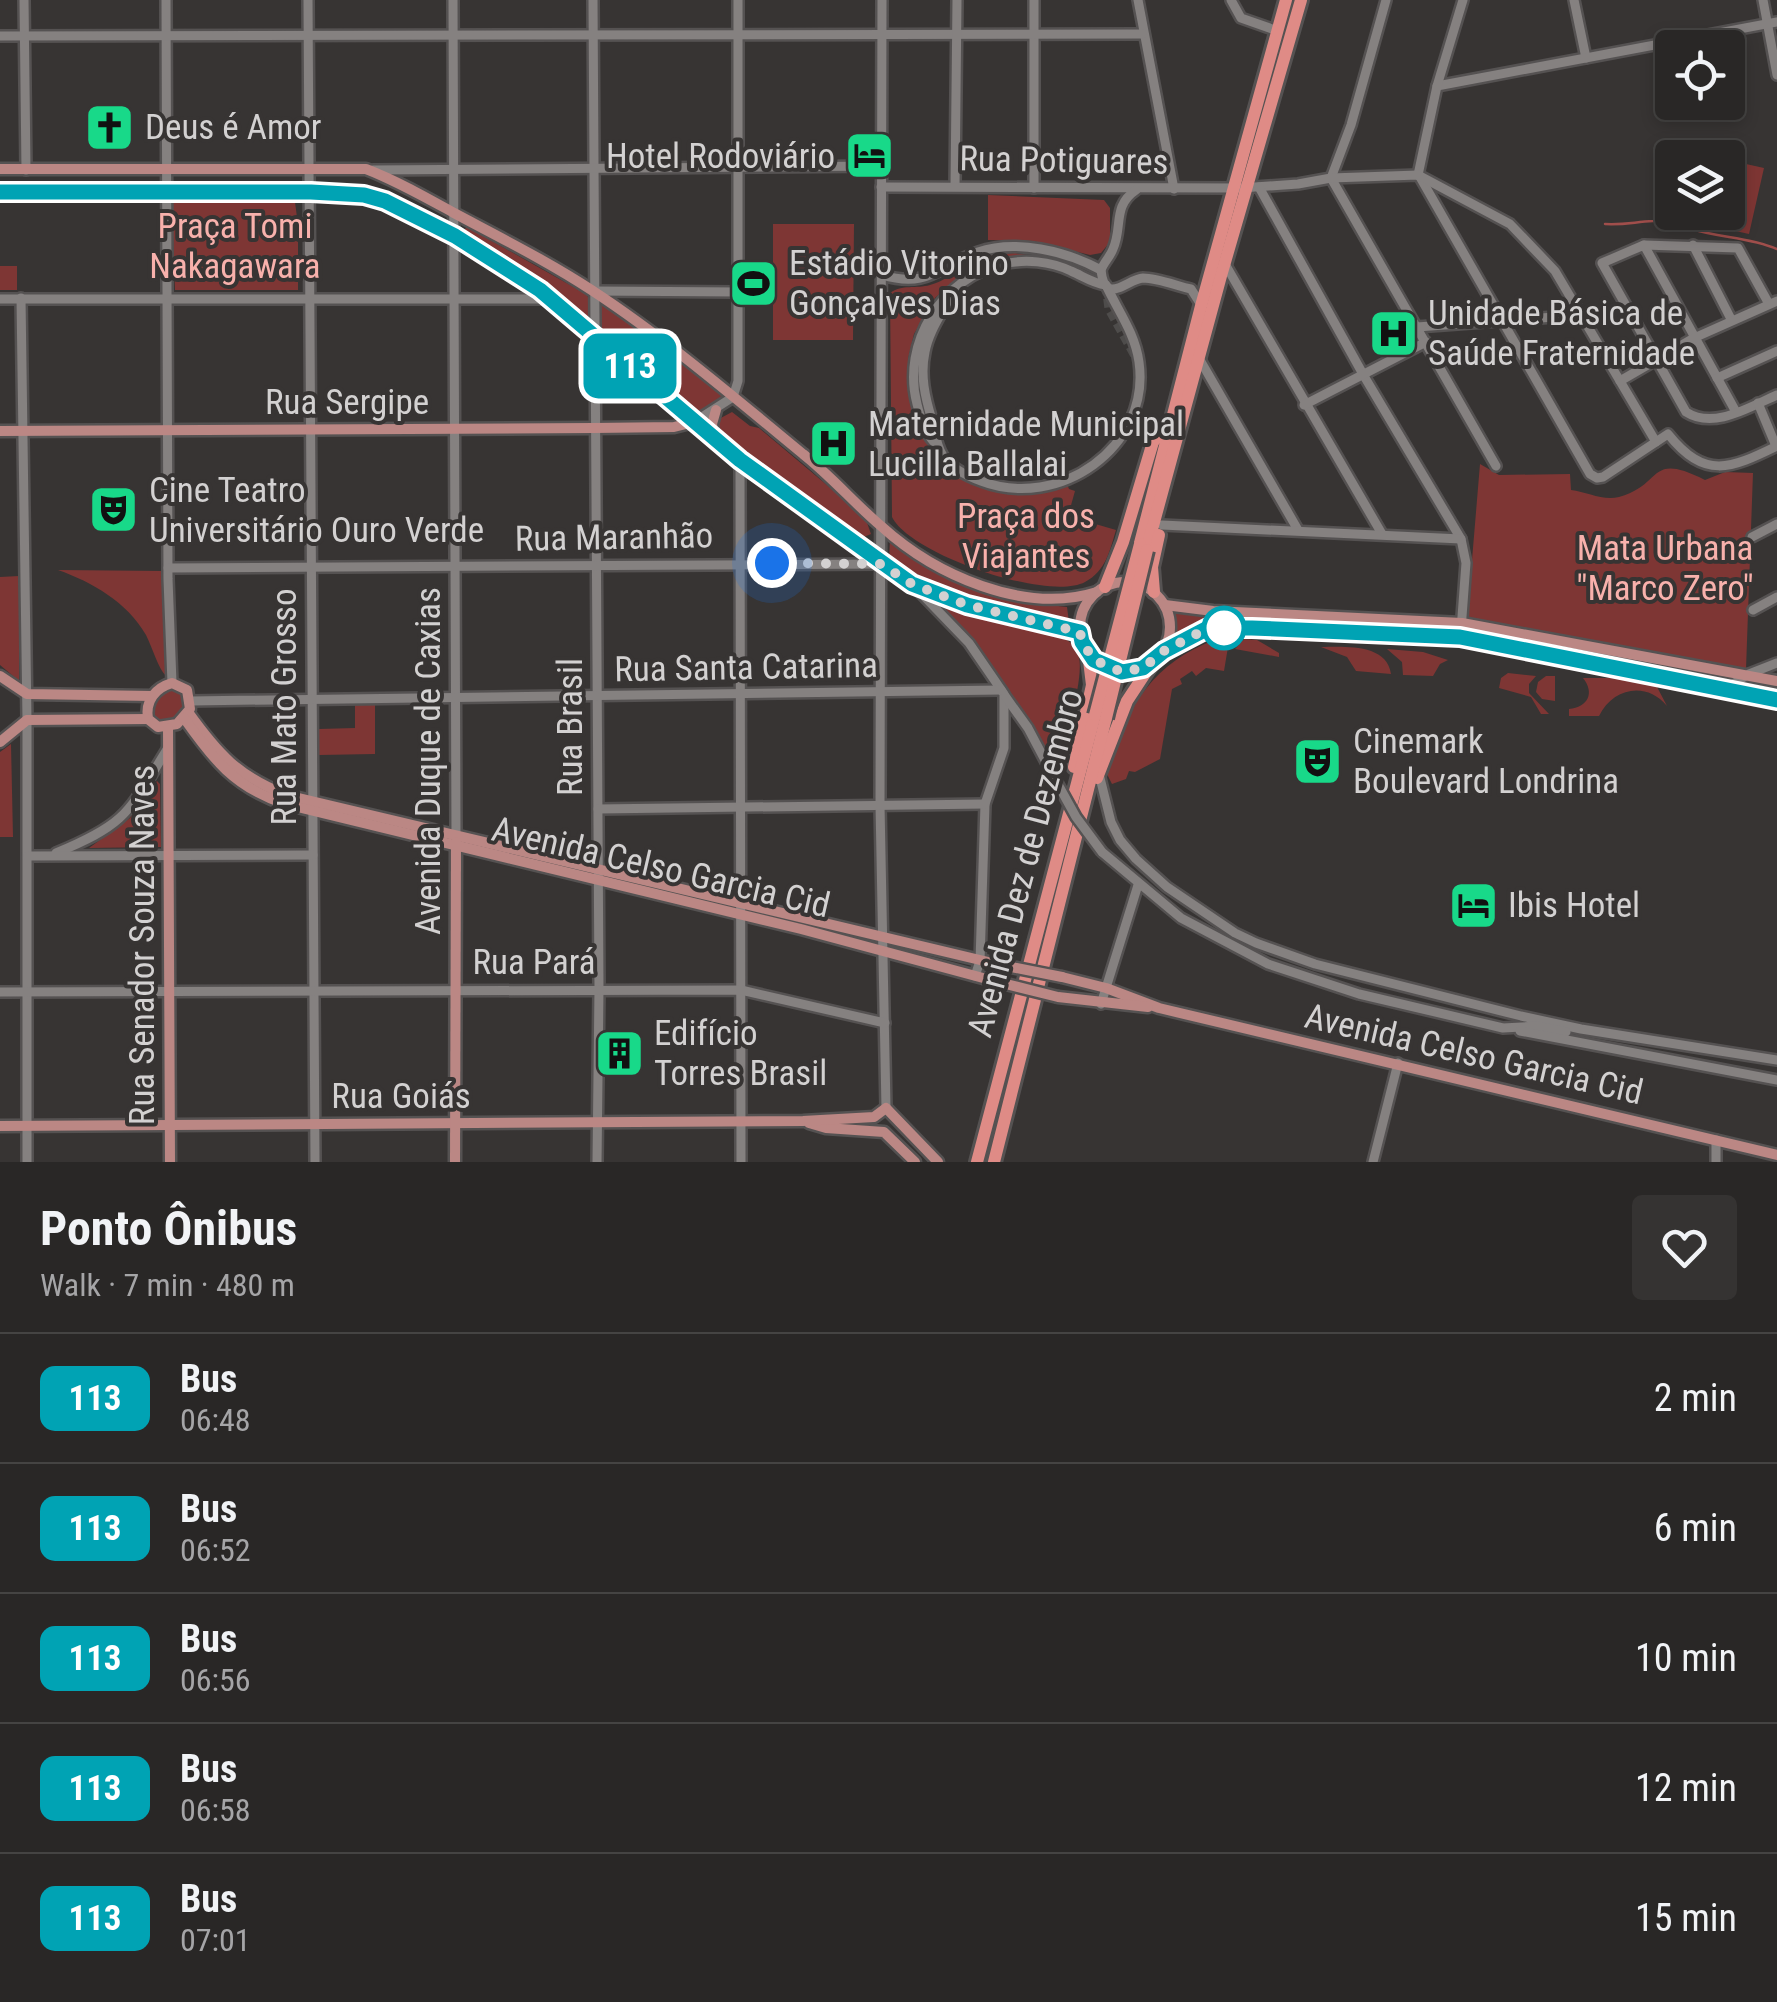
<!DOCTYPE html>
<html lang="en">
<head>
<meta charset="utf-8">
<style>
	:root { --surface:#292726; --page:#353332; --text:#f1f3f6; --muted:#a5a5a7; --line:#454443 }
	body { margin:0; font-family:"Roboto Condensed",sans-serif; background:var(--page); color:var(--text); height:100vh; display:flex; flex-direction:column; font-size:38px; white-space:nowrap }
	* { box-sizing:border-box; margin:0 }
	p { font-size:32px; color:var(--muted) }
	.icon { flex:none; width:55px; height:55px; fill:none; stroke:currentColor; stroke-width:2; stroke-linecap:round; stroke-linejoin:round }
	.map { position:relative; height:1162px; overflow:hidden }
	.sheet { display:flex; flex-direction:column; background:var(--surface); flex:1 }
	.sheet>* { flex:none }
	.badge { padding:0 20px; border-radius:15px; font-size:35px; line-height:65px }
	.controls { position:absolute; left:1655px; top:30px; display:grid; gap:20px }
	.controls a { display:grid; place-items:center; width:90px; height:90px; border-radius:10px; background:var(--surface); box-shadow:0 5px 15px #0003,0 0 0 2px var(--line); font-size:50px }
	.you { position:absolute; width:50px; height:50px; margin:-25px; border:8px solid #fff; border-radius:50%; background:#1a73e8; box-shadow:0 0 0 15px #1a73e833 }
	.map>.badge { position:absolute; translate:-50% -50%; box-shadow:0 0 0 5px #fff }
	.round { display:grid; place-items:center; flex:none; width:105px; height:105px; border-radius:10px; background:var(--page) }
	.headline { display:flex; align-items:center; justify-content:space-between; height:170px; padding:0 40px }
	h1 { font-size:48px; font-weight:700; line-height:75px }
	ul { padding:0; list-style:none }
	li { display:flex; align-items:center; gap:30px; height:130px; padding:0 40px; border-top:2px solid var(--line) }
	li div { flex:1 }
	li b { display:block; font-size:38px }
	li em { font-style:normal }
	li .badge { min-width:110px; font-weight:700; text-align:center }
	.map>svg:first-child { display:block }
	.green { fill:#7e3634 }
	.lines { fill:none; stroke-linecap:round; stroke-linejoin:round }
	.stream { stroke:#a04e4b; stroke-width:2.5 }
	.minor-tunnel { stroke:#4e4c4b; stroke-width:9; stroke-dasharray:9 4.5; stroke-linecap:butt }
	.minor-casing { stroke:#555252; stroke-width:14 }
	.major-casing { stroke:#555252; stroke-width:15 }
	.highway-casing { stroke:#555252; stroke-width:18 }
	.minor { stroke:#858180; stroke-width:9 }
	.major { stroke:#bb8784; stroke-width:10 }
	.highway { stroke:#df8b86; stroke-width:12 }
	.minor-bridge-casing { stroke:#555252; stroke-width:14; stroke-linecap:butt }
	.major-bridge-casing { stroke:#555252; stroke-width:15; stroke-linecap:butt }
	.highway-bridge-casing { stroke:#555252; stroke-width:18; stroke-linecap:butt }
	.minor-bridge { stroke:#858180; stroke-width:9 }
	.major-bridge { stroke:#bb8784; stroke-width:10 }
	.highway-bridge { stroke:#df8b86; stroke-width:12 }
	.line-casing { stroke:#fff; stroke-width:22 }
	.line { stroke:#00a3b4; stroke-width:15 }
	.walk { stroke:#d3d1d1; stroke-width:10; stroke-dasharray:0 18 }
	.stop-dot { fill:#fff; stroke:#00a3b4; stroke-width:5 }
	.labels { text-anchor:middle; stroke-width:8; stroke-linejoin:round; paint-order:stroke }
	.poi-label { font-size:35px; fill:#d3d1d1; stroke:#373433; text-anchor:start }
	.street-label { font-size:35px; fill:#d3d1d1; stroke:#373433 }
	.park-label { font-size:35px; fill:#f8b1ac; stroke:#373433 }
</style>
</head>
<body>
<div class="map">
<svg width="1777" height="1162" viewBox="0 0 1777 1162">
	<rect width="100%" height="100%" fill="#373433"/>
	<g class="green">
		<path d="M1672 147 1718 157 1672 158V212H1728V160L1764 168 1749 234 1658 214Z"/>
		<path d="M988 195 1104 200 1110 208V242L1101 253 1090 255 1033 241 988 240Z"/>
		<path d="M179 200 295 202 298 225V290H175L172 208 173 202Z"/>
		<path d="M773 224H854L853 340H773Z"/>
		<path d="M467 227 586 294 590 300 589 320 585 321 497 255 464 237 462 232Z"/>
		<path d="M1015 253 1027 255 982 266 955 280 935 298 914 334 908 359 910 396 920 426 966 476 1043 490 1067 484 1069 489 1075 491 1068 516 1116 530C1110 550 1106 571 1085 582 1048 602 910 554 892 517L890 293C902 284 916 289 930 285 945 281 954 272 967 265 982 256 998 254 1015 253Z"/>
		<rect x="0" y="266" width="17" height="24"/>
		<path d="M601 301 652 337 726 398 696 416 601 336Z"/>
		<path d="M732 412 750 426 759 428 865 517 871 534 859 539 718 434 717 420Z"/>
		<path d="M1480 464 1499 475 1570 474 1571 490C1587 492 1603 501 1619 497 1664 485 1647 451 1705 480L1725 472 1753 473 1746 669 1467 620Z"/>
		<path d="M890 540C955 582 990 598 1067 607L1069 622 954 594 889 559Z"/>
		<path d="M58 570 164 571 166 676C158 668 153 649 146 635 127 602 92 582 58 570Z"/>
		<path d="M19 576V681L0 665V577Z"/>
		<path d="M938 602C967 610 1065 626 1077 650 1088 673 1064 741 1055 765L964 629Z"/>
		<path d="M1175 613 1205 616 1208 617 1176 641Z"/>
		<path d="M1276 619 1453 627 1454 629 1274 623Z"/>
		<path d="M1244 639 1257 640 1279 653V657L1235 649Z"/>
		<path d="M1215 640 1229 641 1224 671 1206 668 1196 676 1192 671 1180 679 1182 684 1172 689 1160 759 1135 772 1129 771 1126 779 1112 784 1107 774C1124 711 1151 663 1215 640Z"/>
		<path d="M1321 647C1343 647 1387 643 1391 674L1356 671 1347 657Z"/>
		<path d="M1387 649 1423 652 1448 660 1440 664 1433 676 1403 675 1402 662Z"/>
		<path d="M1508 673 1536 676 1529 684V693L1549 714H1541L1531 697 1499 688 1501 678Z"/>
		<path d="M1546 676H1555V701L1542 699 1536 692 1538 682Z"/>
		<path d="M1583 678H1625L1656 685 1667 706C1646 681 1613 688 1599 716H1569V709C1588 707 1595 693 1583 678Z"/>
		<path d="M172 686 184 692C190 709 179 719 162 723L153 718 152 702Z"/>
		<path d="M355 704H375V754L319 755V729L355 728Z"/>
		<path d="M11 744 13 837H0V752Z"/>
		<path d="M157 781 160 784 161 847 89 848 130 818Z"/>
	</g>
	<g class="lines">
		<path class="stream" d="M1605 224C1625 225 1634 222 1653 221 1666 220 1679 226 1692 229 1720 238 1749 237 1777 249"/>
		<path class="minor-tunnel" d="M1106 285 1109 309 1139 363"/>
		<defs>
			<g id="minor">
				<path d="M24 0 26 170"/>
				<path d="M166 0 168 579 172 683"/>
				<path d="M308 0 315 1162"/>
				<path d="M453 0 456 836"/>
				<path d="M593 0 599 989 597 1162"/>
				<path d="M882 0 880 805 886 1108"/>
				<path d="M1034 0V188"/>
				<path d="M1138 0 1174 189"/>
				<path d="M1231 0 1241 18 1278 31"/>
				<path d="M1386 0 1351 125 1331 178 1496 466"/>
				<path d="M1574 0 1586 58"/>
				<path d="M1763 0 1777 75"/>
				<path d="M0 36 1142 34"/>
				<path d="M1437 86 1777 22"/>
				<path d="M373 170 881 166"/>
				<path d="M1418 175 1437 86 1463 0"/>
				<path d="M1420 177 1590 474 1597 478 1603 477 1668 434C1705 480 1730 469 1777 446"/>
				<path d="M955 186 957 0"/>
				<path d="M881 187 1241 188 1298 184 1331 178 1418 175 1510 224 1555 271 1656 442"/>
				<path d="M1259 187 1364 376 1461 539 1466 563 1461 630"/>
				<path d="M1136 190C1112 206 1123 227 1113 249 1110 257 1104 262 1101 270 1105 307 1127 279 1143 278 1158 278 1177 286 1191 289L1200 303"/>
				<path d="M1644 245 1736 412"/>
				<path d="M1693 245 1731 319"/>
				<path d="M1225 264 1382 534"/>
				<path d="M882 275C929 289 938 266 978 252 1016 239 1066 251 1101 270"/>
				<path d="M594 291 739 292"/>
				<path d="M21 298 27 720V1162"/>
				<path d="M0 299H552"/>
				<path d="M1769 304 1738 248 1644 245 1602 263 1686 412C1714 430 1749 407 1777 395"/>
				<path d="M1417 327 1581 315"/>
				<path d="M1200 360 1298 530"/>
				<path d="M1717 378 1777 351"/>
				<path d="M1620 381 1694 338 1777 301"/>
				<path d="M1758 403 1776 446"/>
				<path d="M1304 405 1426 342"/>
				<path d="M694 422 733 397 738 381V0"/>
				<path d="M937 445C925 434 921 420 917 404 901 343 942 277 1003 264 1025 259 1050 261 1071 271 1083 276 1092 283 1106 285 1118 311 1135 333 1139 362 1151 447 1059 511 981 481 967 476 952 469 943 456 936 445 935 432 932 420 925 397 920 375 925 352 929 329 945 310 954 289"/>
				<path d="M740 460 741 1162"/>
				<path d="M1162 525 1461 539"/>
				<path d="M1752 537 1777 524"/>
				<path d="M168 568 881 564"/>
				<path d="M914 586 969 643 1004 694V748L985 804 980 961 975 976"/>
				<path d="M1753 610 1777 597"/>
				<path d="M1723 690 1749 674 1777 663"/>
				<path d="M1005 696 1028 728 1055 779"/>
				<path d="M191 701 1001 690"/>
				<path d="M1099 774 1111 822 1120 840 1136 859 1167 887 1235 933 1256 943 1315 964 1521 1016 1581 1029 1777 1060"/>
				<path d="M598 809 985 804"/>
				<path d="M1102 852 1181 918 1268 964 1359 994 1503 1028 1537 1026 1566 1032"/>
				<path d="M56 853C129 823 128 812 168 748"/>
				<path d="M28 856 313 855"/>
				<path d="M0 992 741 990 885 1023"/>
				<path d="M1101 1004 1138 885"/>
				<path d="M1520 1031 1777 1080"/>
				<path d="M1373 1162 1398 1063"/>
				<path d="M1716 1162V1140"/>
			</g>
			<g id="major">
				<path d="M0 169H366C397 181 425 197 454 213 501 238 549 262 593 291 666 339 735 398 803 454 831 476 854 503 881 526 935 575 1024 615 1097 592"/>
				<path d="M0 192H311L364 195 385 201 455 236 541 290 740 460 913 584 967 605 1080 632"/>
				<path d="M0 431 594 428 674 427 694 422"/>
				<path d="M714 438 712 424 716 410"/>
				<circle cx="1125" cy="627" r="45"/>
				<path d="M1165 605 1213 611 1462 623 1777 681"/>
				<path d="M1164 651 1208 628H1252L1460 637 1777 699"/>
				<path d="M0 676 27 694 152 696"/>
				<path d="M172 683 187 690 190 709 177 724 158 727 148 719C145 701 155 688 172 683Z"/>
				<path d="M188 712C218 754 238 776 286 795L1001 965"/>
				<path d="M184 718C213 759 234 787 285 804L801 929 998 982"/>
				<path d="M168 728 170 1162"/>
				<path d="M0 742 27 720 148 719"/>
				<path d="M1062 977 1106 988 1159 1008 1777 1155"/>
				<path d="M1058 997 1148 1007"/>
				<path d="M809 1123 826 1128 884 1132 915 1162"/>
				<path d="M0 1126 803 1121 874 1117 886 1108 938 1162"/>
				<path d="M455 1162 456 842"/>
			</g>
			<g id="highway">
				<path d="M1140 543 1201 306 1286 0"/>
				<path d="M1147 548 1221 276 1301 0"/>
				<path d="M1105 587 1123 542 1153 442 1171 422"/>
				<path d="M1154 592 1152 567 1159 535"/>
				<path d="M1074 767 1092 685 1088 652"/>
				<path d="M1097 778 1127 701 1152 663"/>
				<path d="M977 1162 1095 715"/>
				<path d="M994 1162 1106 718"/>
			</g>
		</defs>
		<use href="#minor" class="minor-casing"/>
		<use href="#major" class="major-casing"/>
		<use href="#highway" class="highway-casing"/>
		<use href="#minor" class="minor"/>
		<use href="#major" class="major"/>
		<use href="#highway" class="highway"/>
		<defs>
			<path id="minor-bridge" d="M1055 779 1076 817 1102 852"/>
			<g id="major-bridge">
				<path d="M1001 965 1062 977"/>
				<path d="M998 982 1058 997"/>
			</g>
			<g id="highway-bridge">
				<path d="M1095 715 1140 544"/>
				<path d="M1106 718 1147 550"/>
			</g>
		</defs>
		<use href="#minor-bridge" class="minor-bridge-casing"/>
		<use href="#major-bridge" class="major-bridge-casing"/>
		<use href="#highway-bridge" class="highway-bridge-casing"/>
		<use href="#minor-bridge" class="minor-bridge"/>
		<use href="#major-bridge" class="major-bridge"/>
		<use href="#highway-bridge" class="highway-bridge"/>
	</g>
	<g class="lines">
		<defs>
			<path id="line" d="M0 192H311L364 195 385 201 455 236 540 290 740 460 912 584 967 605 1080 632 1082 642 1094 660 1122 672 1143 668 1164 651 1208 628H1252L1460 637 1777 700"/>
		</defs>
		<use href="#line" class="line-casing"/>
		<use href="#line" class="line"/>
		<path class="walk" d="M772 563 881 564 912 584 967 605 1080 632 1082 642 1094 660 1122 672 1143 668 1164 651 1208 628 1240 627 1224 628"/>
	</g>
	<defs>
		<symbol id="church-square" viewBox="-11 -11 22 22"><rect x="-9" y="-9" width="18" height="18" rx="4" fill="#18d989" stroke="#373433"/><path d="M-1.2-6h2.4v3.5h3.3v2.4h-3.3V6h-2.4V-.1h-3.3v-2.4h3.3Z" fill="#111"/></symbol>
		<symbol id="hotel-square" viewBox="-11 -11 22 22"><rect x="-9" y="-9" width="18" height="18" rx="4" fill="#18d989" stroke="#373433"/><path d="M-6-4.5h1.5V1H6V5H4.5V3h-9V5H-6ZM-4 0a1.8 1.8 0 1 1 3.6 0ZM.5 0V-2.5h3Q6-2.5 6 0Z" fill="#111"/></symbol>
		<symbol id="stadium-square" viewBox="-11 -11 22 22"><rect x="-9" y="-9" width="18" height="18" rx="4" fill="#18d989" stroke="#373433"/><path d="M0-5a6.5 5 0 1 0 0 10a6.5 5 0 1 0 0-10ZM-3.5-1.8h7v3.6h-7Z" fill="#111"/></symbol>
		<symbol id="hospital-square" viewBox="-11 -11 22 22"><rect x="-9" y="-9" width="18" height="18" rx="4" fill="#18d989" stroke="#373433"/><path d="M-5-5h3v3.5h4V-5h3V5h-3V1.5h-4V5h-3Z" fill="#111"/></symbol>
		<symbol id="theatre-square" viewBox="-11 -11 22 22"><rect x="-9" y="-9" width="18" height="18" rx="4" fill="#18d989" stroke="#373433"/><path d="M-5-5.5Q0-4 5-5.5V0Q5 5 0 6Q-5 5-5 0ZM-3.3-2.5H-1v1.5H-3.3ZM1-2.5H3.3v1.5H1ZM-2.8 1Q0 5.5 2.8 1Z" fill="#111"/></symbol>
		<symbol id="building-square" viewBox="-11 -11 22 22"><rect x="-9" y="-9" width="18" height="18" rx="4" fill="#18d989" stroke="#373433"/><path d="M-4-6H4V6H1V3H-1V6H-4ZM-2.5-4.3h1.7v1.8h-1.7ZM.8-4.3h1.7v1.8H.8ZM-2.5-1h1.7V.8h-1.7ZM.8-1h1.7V.8H.8Z" fill="#111"/></symbol>
	</defs>
	<g fill-rule="evenodd">
		<use href="#church-square" x="82" y="100" width="55" height="55"/>
		<use href="#hotel-square" x="842" y="128" width="55" height="55"/>
		<use href="#stadium-square" x="726" y="256" width="55" height="55"/>
		<use href="#hospital-square" x="1366" y="306" width="55" height="55"/>
		<use href="#hospital-square" x="806" y="416" width="55" height="55"/>
		<use href="#theatre-square" x="86" y="482" width="55" height="55"/>
		<use href="#theatre-square" x="1290" y="734" width="55" height="55"/>
		<use href="#hotel-square" x="1446" y="878" width="55" height="55"/>
		<use href="#building-square" x="592" y="1026" width="55" height="55"/>
	</g>
	<circle class="stop-dot" cx="1224" cy="628" r="20"/>
	<g class="labels">
		<g class="poi-label">
			<text x="145" y="139">Deus é Amor</text>
			<text x="835" y="168" text-anchor="end">Hotel Rodoviário</text>
			<text x="789" y="275">Estádio Vitorino<tspan x="789" dy="40">Gonçalves Dias</tspan></text>
			<text x="1428" y="325">Unidade Básica de<tspan x="1428" dy="40">Saúde Fraternidade</tspan></text>
			<text x="868" y="436">Maternidade Municipal<tspan x="868" dy="40">Lucilla Ballalai</tspan></text>
			<text x="149" y="502">Cine Teatro<tspan x="149" dy="40">Universitário Ouro Verde</tspan></text>
			<text x="1353" y="753">Cinemark<tspan x="1353" dy="40">Boulevard Londrina</tspan></text>
			<text x="1508" y="917">Ibis Hotel</text>
			<text x="654" y="1045">Edifício<tspan x="654" dy="40">Torres Brasil</tspan></text>
		</g>
		<g class="street-label">
			<text transform="translate(1064 160) rotate(1)" y="12">Rua Potiguares</text>
			<text x="347" y="414">Rua Sergipe</text>
			<text transform="translate(614 537) rotate(-1)" y="12">Rua Maranhão</text>
			<text transform="translate(746 667) rotate(-1)" y="12">Rua Santa Catarina</text>
			<text transform="translate(284 707) rotate(-90)" y="12">Rua Mato Grosso</text>
			<text transform="translate(570 727) rotate(-90)" y="12">Rua Brasil</text>
			<text transform="translate(428 761) rotate(-90)" y="12">Avenida Duque de Caxias</text>
			<text transform="translate(1025 863) rotate(-75)" y="12">Avenida Dez de Dezembro</text>
			<text transform="translate(661 867) rotate(13)" y="12">Avenida Celso Garcia Cid</text>
			<text transform="translate(142 945) rotate(-90)" y="12">Rua Senador Souza Naves</text>
			<text x="534" y="974">Rua Pará</text>
			<text transform="translate(1474 1054) rotate(13)" y="12">Avenida Celso Garcia Cid</text>
			<text x="401" y="1108">Rua Goiás</text>
		</g>
		<g class="park-label">
			<text x="235" y="238">Praça Tomi<tspan x="235" dy="40">Nakagawara</tspan></text>
			<text x="1026" y="528">Praça dos<tspan x="1026" dy="40">Viajantes</tspan></text>
			<text x="1665" y="560">Mata Urbana<tspan x="1665" dy="40">"Marco Zero"</tspan></text>
		</g>
	</g>
</svg>
<div class="controls">
<a><svg class="icon" aria-label="locate" viewBox="0 0 24 24"><circle cx="12" cy="12" r="6"/><path d="M12 2v4M12 18v4M2 12h4M18 12h4"/></svg></a>
<a><svg class="icon" aria-label="layers" viewBox="0 0 24 24"><path d="M12 4l9 5-9 5-9-5zM3 14l9 5 9-5"/></svg></a>
</div>
<div class="you" style="left:772px;top:563px"></div>
<b class="badge" style="left:630px;top:366px;background:#00a3b4;color:#fff">113</b>
</div>
<section class="sheet">
<div class="headline"><div><h1>Ponto Ônibus</h1><p>Walk · 7 min · 480 m</p></div><a class="round"><svg class="icon" aria-label="heart" viewBox="0 0 24 24"><path d="M12 20l-8-8c-3-5 5-10 8-4 3-6 11-1 8 4z"/></svg></a></div>
<ul>
<li><span class="badge" style="background:#00a3b4;color:#fff">113</span><div><b>Bus</b><p>06:48</p></div><em>2 min</em></li>
<li><span class="badge" style="background:#00a3b4;color:#fff">113</span><div><b>Bus</b><p>06:52</p></div><em>6 min</em></li>
<li><span class="badge" style="background:#00a3b4;color:#fff">113</span><div><b>Bus</b><p>06:56</p></div><em>10 min</em></li>
<li><span class="badge" style="background:#00a3b4;color:#fff">113</span><div><b>Bus</b><p>06:58</p></div><em>12 min</em></li>
<li><span class="badge" style="background:#00a3b4;color:#fff">113</span><div><b>Bus</b><p>07:01</p></div><em>15 min</em></li>
</ul>
</section>
</body>
</html>
